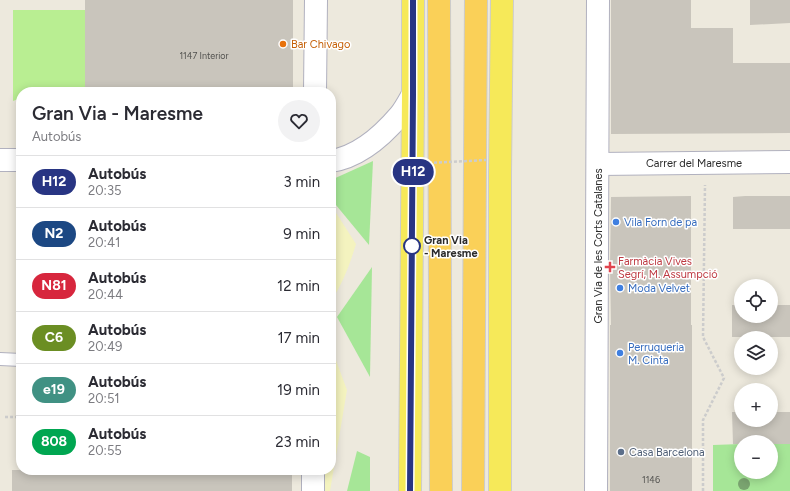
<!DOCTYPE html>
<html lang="es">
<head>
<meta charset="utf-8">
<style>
	:root { --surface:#fff; --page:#f2f2f3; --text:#2b2b33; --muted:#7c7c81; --line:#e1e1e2 }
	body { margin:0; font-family:Figtree,sans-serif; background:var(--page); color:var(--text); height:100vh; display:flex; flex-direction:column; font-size:15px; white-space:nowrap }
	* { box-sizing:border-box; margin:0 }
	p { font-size:13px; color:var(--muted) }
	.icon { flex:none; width:22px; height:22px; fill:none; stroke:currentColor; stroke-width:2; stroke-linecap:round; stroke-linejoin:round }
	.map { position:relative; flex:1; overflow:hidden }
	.drawer { position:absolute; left:16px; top:87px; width:320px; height:388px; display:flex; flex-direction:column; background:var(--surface); border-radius:16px; box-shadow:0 2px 10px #0003 }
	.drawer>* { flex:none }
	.badge { padding:0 8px; border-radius:13px; font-size:14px; line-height:26px }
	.buttons { position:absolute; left:734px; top:279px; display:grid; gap:8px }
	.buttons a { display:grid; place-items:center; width:44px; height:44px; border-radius:50%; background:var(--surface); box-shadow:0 2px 10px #0003; font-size:20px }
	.map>.badge { position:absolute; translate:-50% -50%; box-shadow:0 0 0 2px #fff }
	.round { display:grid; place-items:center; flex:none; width:42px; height:42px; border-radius:21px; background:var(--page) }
	.overview { display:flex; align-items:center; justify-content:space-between; height:68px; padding:0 16px }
	h1 { font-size:19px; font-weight:600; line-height:30px }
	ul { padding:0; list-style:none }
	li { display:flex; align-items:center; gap:12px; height:52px; padding:0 16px; border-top:1px solid var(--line) }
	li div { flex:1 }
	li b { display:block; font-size:15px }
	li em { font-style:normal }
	li .badge { min-width:44px; font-weight:700; text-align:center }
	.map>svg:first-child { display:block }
	.green { fill:#a6e697 }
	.sand { fill:#f4f3bf }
	.pitch { fill:#b9ee92 }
	.building { fill:#c9c5bc }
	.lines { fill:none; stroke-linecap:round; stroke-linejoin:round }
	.service-casing { stroke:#b1b1bf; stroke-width:14 }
	.minor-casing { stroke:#b1b1bf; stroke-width:24 }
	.primary-casing { stroke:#ccc; stroke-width:24 }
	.trunk-casing { stroke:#ccc; stroke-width:24 }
	.path { stroke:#ccc; stroke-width:2.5; stroke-dasharray:3 2; stroke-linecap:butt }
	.service { stroke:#fff; stroke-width:12 }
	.minor { stroke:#fff; stroke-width:22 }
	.primary { stroke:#f6e959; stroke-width:22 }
	.trunk { stroke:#fad058; stroke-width:22 }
	.path-bridge { stroke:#ccc; stroke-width:2.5; stroke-dasharray:3 2; stroke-linecap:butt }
	.tree { fill:#7aa470 }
	.line-casing { stroke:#fff; stroke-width:9 }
	.line { stroke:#283583; stroke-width:6 }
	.food-dot { fill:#e8710a; stroke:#fff; stroke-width:1.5 }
	.shop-dot { fill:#3f7fe0; stroke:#fff; stroke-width:1.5 }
	.stop-dot { fill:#fff; stroke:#283583; stroke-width:2 }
	.health-dot { fill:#e0444e; stroke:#fff; stroke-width:1.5 }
	.service-dot { fill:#5c6f8a; stroke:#fff; stroke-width:1.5 }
	.labels { text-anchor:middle; stroke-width:3; stroke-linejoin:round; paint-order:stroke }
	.number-label { font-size:9px; fill:#52524f }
	.food-label { font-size:11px; fill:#c56008; stroke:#fff; text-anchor:start }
	.street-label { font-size:11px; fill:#2b2b2b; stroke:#fff }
	.shop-label { font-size:11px; fill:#366cbe; stroke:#fff; text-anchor:start }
	.stop-label { font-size:11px; font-weight:bold; fill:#2b2b2b; stroke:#fff; text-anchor:start }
	.health-label { font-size:11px; fill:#be3a42; stroke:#fff; text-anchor:start }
	.service-label { font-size:11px; fill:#4e5e75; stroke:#fff; text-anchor:start }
</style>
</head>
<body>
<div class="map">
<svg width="790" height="491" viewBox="0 0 790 491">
	<rect width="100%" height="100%" fill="#ede9dd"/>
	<g class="green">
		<path d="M373 161 369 245 331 199V180Z"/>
		<path d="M372 267 370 377 337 317Z"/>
		<path d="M741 444V472H771V444H790V491H713V445Z"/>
		<path d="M357 451 370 457V491H347Z"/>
	</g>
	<g class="sand">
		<path d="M331 205 356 244C350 264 343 283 331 301Z"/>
		<path d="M331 347 347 390 330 491H322V470H331Z"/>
	</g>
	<path class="pitch" d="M13 10H85V92H21V98L13 101Z"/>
	<g class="building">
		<rect x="85" y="0" width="208" height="92"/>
		<path d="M611 0H691V28H733V63H790V133L611 134Z"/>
		<path d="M750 0H790V23L750 25Z"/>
		<path d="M691 196V325H692V491H610V325H611L610 267 611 197Z"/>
		<path d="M745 196H790V229H733V197Z"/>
		<path d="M732 305H741V316H771V305H790V337H732Z"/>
		<path d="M732 412H741V420H771V412H790V444H771V442H741V444H733Z"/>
		<rect x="12" y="470" width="280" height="21"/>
	</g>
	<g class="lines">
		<defs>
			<path id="service" d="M0 359 21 360"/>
			<g id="minor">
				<path d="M315 92 316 0"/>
				<path d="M0 160H21"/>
				<path d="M331 161C358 157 383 135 400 115 405 109 409 101 413 94"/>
				<path d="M598 164 790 162"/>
				<path d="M313 491V470"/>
				<path d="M596 491 598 0"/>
			</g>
			<g id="primary">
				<path d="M410 491 413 94V0"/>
				<path d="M500 491V173L502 0"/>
			</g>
			<g id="trunk">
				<path d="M439 0 440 296 441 491"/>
				<path d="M473 491 476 0"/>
			</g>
		</defs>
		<use href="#service" class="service-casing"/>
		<use href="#minor" class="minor-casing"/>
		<use href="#primary" class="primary-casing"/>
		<use href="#trunk" class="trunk-casing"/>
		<g class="path">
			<path d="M5 417H21"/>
			<path d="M703 491V420L724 378 703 337 705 185"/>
		</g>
		<use href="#service" class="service"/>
		<use href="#minor" class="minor"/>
		<use href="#primary" class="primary"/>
		<use href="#trunk" class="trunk"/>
		<path class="path-bridge" d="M429 163 486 160"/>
	</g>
	<circle class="tree" cx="744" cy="484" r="6"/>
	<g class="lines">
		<defs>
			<path id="line" d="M410 491 413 94V0"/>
		</defs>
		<use href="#line" class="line-casing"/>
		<use href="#line" class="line"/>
	</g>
	<circle class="food-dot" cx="283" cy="44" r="4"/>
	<g class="shop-dot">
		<circle cx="616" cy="222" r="4"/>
		<circle cx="620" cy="288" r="4"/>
		<circle cx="620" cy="353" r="4"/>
	</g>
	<circle class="stop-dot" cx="412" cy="246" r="8"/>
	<path class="health-dot" d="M608 261h4v4h4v4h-4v4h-4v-4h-4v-4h4z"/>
	<circle class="service-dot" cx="621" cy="452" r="4"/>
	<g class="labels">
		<g class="number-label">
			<text x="204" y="59">1147 Interior</text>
			<text x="651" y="483">1146</text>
		</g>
		<g class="food-label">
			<text x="291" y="48">Bar Chivago</text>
		</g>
		<g class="street-label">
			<text x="694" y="167">Carrer del Maresme</text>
			<text transform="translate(598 246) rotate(-90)" y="4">Gran Via de les Corts Catalanes</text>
		</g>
		<g class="shop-label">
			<text x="624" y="226">Vila Forn de pa</text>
			<text x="628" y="292">Moda Velvet</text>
			<text x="628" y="351">Perruqueria<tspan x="628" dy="13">M. Cinta</tspan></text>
		</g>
		<g class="stop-label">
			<text x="424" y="244">Gran Via<tspan x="424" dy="13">- Maresme</tspan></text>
		</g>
		<g class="health-label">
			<text x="618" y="265">Farmàcia Vives<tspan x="618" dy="13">Segrí, M. Assumpció</tspan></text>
		</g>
		<g class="service-label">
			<text x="629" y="456">Casa Barcelona</text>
		</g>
	</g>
</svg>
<div class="buttons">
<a><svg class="icon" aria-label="locate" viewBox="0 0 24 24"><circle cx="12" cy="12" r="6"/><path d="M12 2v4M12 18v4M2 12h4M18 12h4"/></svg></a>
<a><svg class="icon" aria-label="layers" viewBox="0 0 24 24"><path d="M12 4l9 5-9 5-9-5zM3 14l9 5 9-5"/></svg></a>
<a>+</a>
<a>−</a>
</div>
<b class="badge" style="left:413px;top:172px;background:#283583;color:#fff">H12</b>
<section class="drawer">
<div class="overview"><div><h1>Gran Via - Maresme</h1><p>Autobús</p></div><a class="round"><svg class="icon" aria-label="heart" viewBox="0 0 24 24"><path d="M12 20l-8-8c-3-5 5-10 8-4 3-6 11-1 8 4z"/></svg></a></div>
<ul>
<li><span class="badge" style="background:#283583;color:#fff">H12</span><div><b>Autobús</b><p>20:35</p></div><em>3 min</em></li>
<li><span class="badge" style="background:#1c4883;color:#fff">N2</span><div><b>Autobús</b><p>20:41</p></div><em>9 min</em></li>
<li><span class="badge" style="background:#d7263d;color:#fff">N81</span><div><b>Autobús</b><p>20:44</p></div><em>12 min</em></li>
<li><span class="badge" style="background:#6b8e23;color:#fff">C6</span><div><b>Autobús</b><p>20:49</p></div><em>17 min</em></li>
<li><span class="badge" style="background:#409183;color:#fff">e19</span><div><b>Autobús</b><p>20:51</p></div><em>19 min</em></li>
<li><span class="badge" style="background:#00a651;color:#fff">808</span><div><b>Autobús</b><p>20:55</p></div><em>23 min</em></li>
</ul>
</section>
</div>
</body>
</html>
